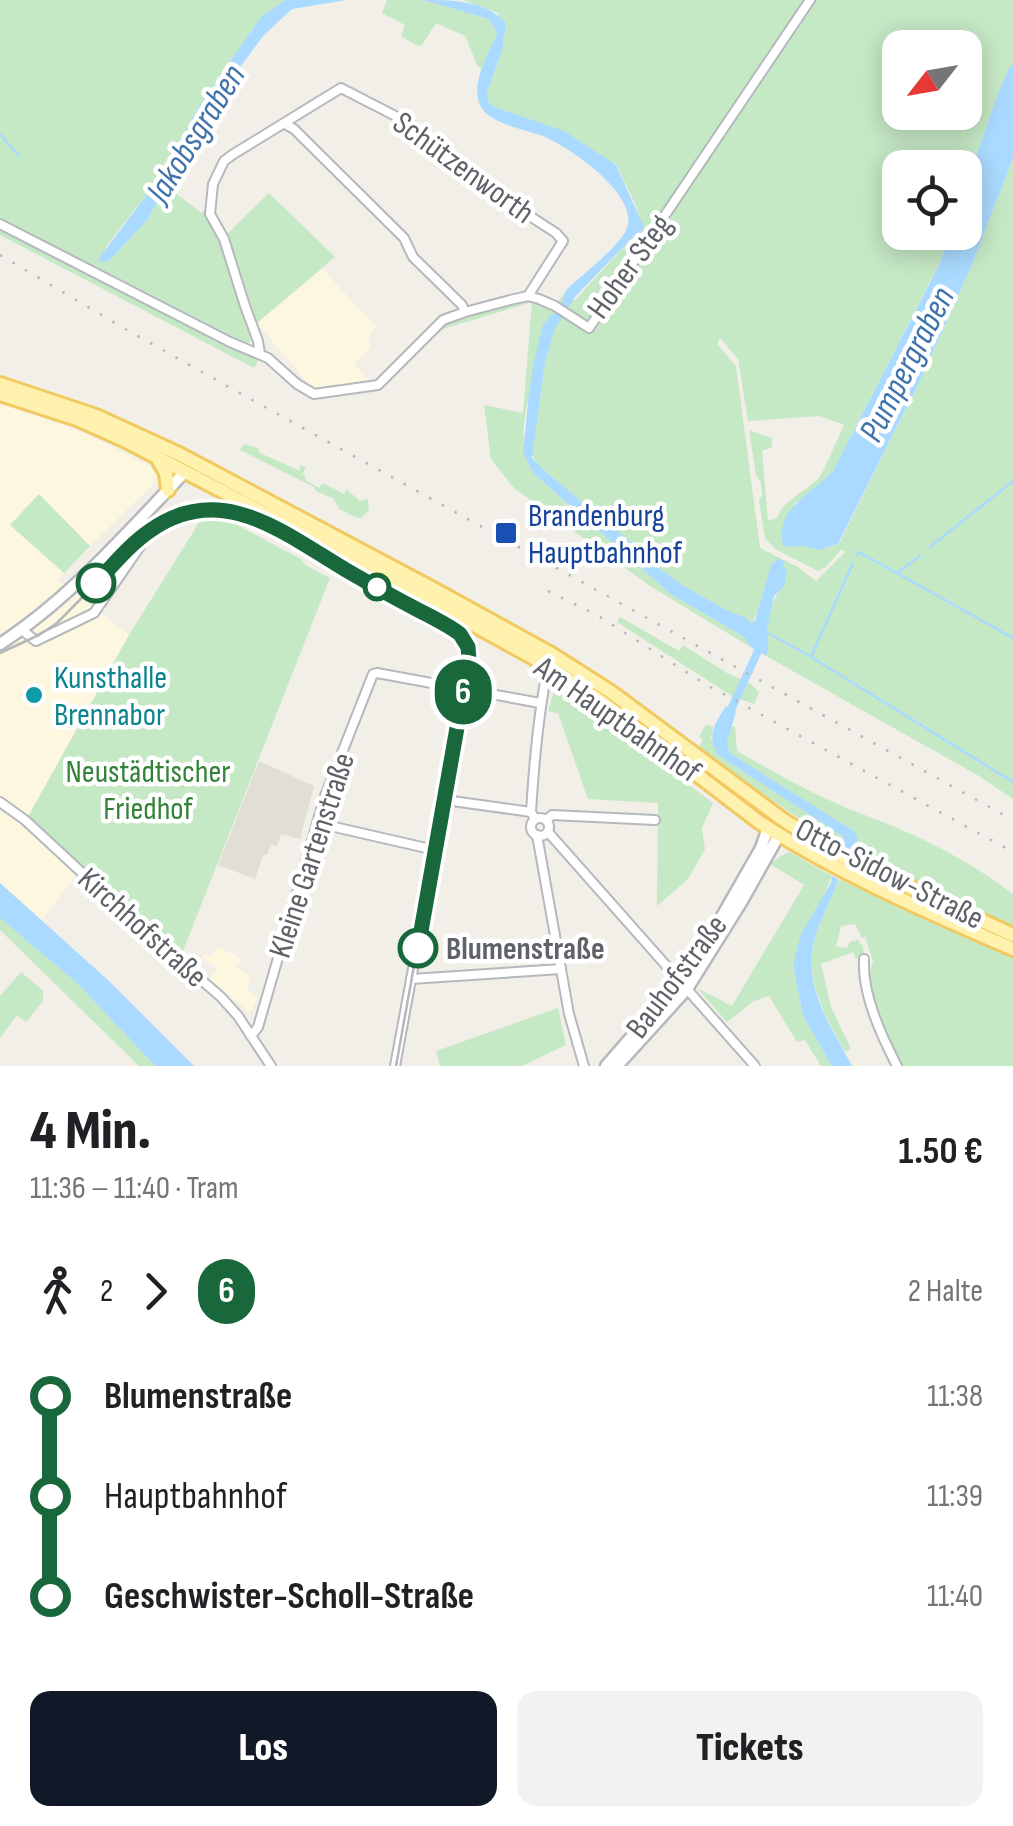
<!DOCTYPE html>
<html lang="de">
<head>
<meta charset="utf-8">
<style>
	:root { --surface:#fff; --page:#f2f2f2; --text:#202124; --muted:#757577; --accent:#111827 }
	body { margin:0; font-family:"Sofia Sans Condensed",sans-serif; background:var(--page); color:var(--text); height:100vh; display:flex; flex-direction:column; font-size:38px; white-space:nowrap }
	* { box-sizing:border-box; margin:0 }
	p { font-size:32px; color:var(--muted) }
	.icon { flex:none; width:55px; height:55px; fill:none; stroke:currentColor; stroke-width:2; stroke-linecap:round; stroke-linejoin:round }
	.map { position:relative; height:1066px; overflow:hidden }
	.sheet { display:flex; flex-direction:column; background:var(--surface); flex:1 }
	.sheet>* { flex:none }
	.badge { padding:0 20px; border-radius:32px; font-size:35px; line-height:65px }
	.needle { width:65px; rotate:239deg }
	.controls { position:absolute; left:882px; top:30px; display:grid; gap:20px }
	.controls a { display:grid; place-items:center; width:100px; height:100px; border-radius:20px; background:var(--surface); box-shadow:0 5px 25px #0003; font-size:50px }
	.map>.badge { position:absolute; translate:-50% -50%; box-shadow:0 0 0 5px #fff }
	.legs { display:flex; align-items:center; gap:15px; height:110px; padding:0 30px; font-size:32px }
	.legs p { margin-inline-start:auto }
	.summary { display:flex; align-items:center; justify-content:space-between; height:170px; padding:0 30px }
	h1 { font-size:55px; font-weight:800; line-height:75px }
	.cta { display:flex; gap:20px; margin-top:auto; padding:20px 30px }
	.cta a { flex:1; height:115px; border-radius:20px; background:var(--accent); color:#fff; font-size:40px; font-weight:800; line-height:115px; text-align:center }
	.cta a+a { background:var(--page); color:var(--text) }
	ul { padding:0 30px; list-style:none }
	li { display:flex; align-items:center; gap:35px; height:100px; font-size:38px }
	li i { display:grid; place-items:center; width:15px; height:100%; margin:0 12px; background:currentColor }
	li i::after { content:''; width:25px; height:25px; margin:-12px; border:8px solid; border-radius:50%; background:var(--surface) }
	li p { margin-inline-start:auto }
	li:first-child i { background:linear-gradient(#0000 50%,currentColor 0) }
	li:last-child i { background:linear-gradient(currentColor 50%,#0000 0) }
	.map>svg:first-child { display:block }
	.commercial { fill:#fef7e0 }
	.education { fill:#e1ded6 }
	.green { fill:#c5e8c5; fill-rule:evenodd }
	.water { fill:#aadaff }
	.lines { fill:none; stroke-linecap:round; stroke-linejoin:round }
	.stream { stroke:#aadaff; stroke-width:2.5 }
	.canal { stroke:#aadaff; stroke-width:8 }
	.minor-casing { stroke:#b5b8bc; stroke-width:12 }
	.tertiary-casing { stroke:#b5b8bc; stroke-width:15 }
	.primary-casing { stroke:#f2c960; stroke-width:18 }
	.minor { stroke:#fff; stroke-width:8 }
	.tertiary { stroke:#fff; stroke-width:10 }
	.primary { stroke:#fff2af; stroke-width:12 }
	.tram { stroke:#b6b7b8; stroke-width:2.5 }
	.rail { stroke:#b6b7b8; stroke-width:2.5; stroke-dasharray:2.5 12; stroke-linecap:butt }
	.line-1-casing { stroke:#fff; stroke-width:22 }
	.line-1 { stroke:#18683c; stroke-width:15 }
	.transit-dot { fill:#1a4fb4; stroke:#fff; stroke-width:4 }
	.stop-1-dot { fill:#fff; stroke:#18683c; stroke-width:5 }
	.culture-dot { fill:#0f9aa8; stroke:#fff; stroke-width:4 }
	.labels { text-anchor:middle; stroke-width:9; stroke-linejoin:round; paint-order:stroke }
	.street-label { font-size:32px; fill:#5f6368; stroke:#fff }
	.transit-label { font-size:32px; fill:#164399; stroke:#fff; text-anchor:start }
	.culture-label { font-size:32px; fill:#0d838f; stroke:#fff; text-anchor:start }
	.park-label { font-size:32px; fill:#348238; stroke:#fff }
	.stop-label { font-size:32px; font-weight:bold; fill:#5f6368; stroke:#fff; text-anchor:start }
	.water-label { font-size:35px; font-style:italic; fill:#4174aa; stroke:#fff }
</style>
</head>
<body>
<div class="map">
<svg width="1013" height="1066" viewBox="0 0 1013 1066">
	<rect width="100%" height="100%" fill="#f1efe8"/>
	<g class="commercial">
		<path d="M322 269 377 327 371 332 368 342 371 347 354 365 372 383 314 390 257 323Z"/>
		<path d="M0 403 89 435 151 467 157 476 153 484 90 546 39 494 10 525 64 573 58 580 129 635 28 816 83 866 42 920 0 883Z"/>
		<path d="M218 946 228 953 230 951 241 959 235 968 251 975 247 990 258 997 250 1013 210 979 217 969 202 957 205 953 211 957Z"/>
	</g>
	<path class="education" d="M259 761 314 786 300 839 281 834 277 846 271 844 267 855H263L255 879 218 865Z"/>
	<g class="green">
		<path d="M0 0H285L261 18 199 106 158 180 107 245 100 262 109 261 148 219 167 186 201 213 206 209 223 241 253 337 250 342 245 343 103 270 98 279 259 359 254 368 0 235Z"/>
		<path d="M387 0H423L489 19 497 33 483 68 478 67 465 36 436 23 422 45 417 46 401 36 405 25 382 13Z"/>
		<path d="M463 0H1013V65L1009 68 998 93 965 189V168H900V232L950 233 938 266 833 471 818 488 794 504 784 545 790 547 791 545 798 544 819 550 839 544 920 381 973 262 1013 158V799L979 776 766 656C769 646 766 641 767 632 767 615 772 597 784 587L783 566 785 562H772L758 611 752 623 745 617 728 611 684 586 656 566 536 463 532 454 545 363 558 318C541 360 507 431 533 473L672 595 743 636 752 648 650 586 514 488 491 459 484 405 523 413 532 302 436 331C454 319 515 295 537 301 547 303 557 310 566 314L568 309 557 303 567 289 563 298 575 300 633 237 641 224 636 206 616 164 494 107 488 101 487 93 502 50 498 13ZM900 48H965V112H900ZM720 338 738 359 748 421 820 416 844 425C839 435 823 474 819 478 805 492 784 499 777 518L768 521 762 451 772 447V438L749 430 756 475 761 483 762 496 759 500 765 538 775 549 818 571 826 567 842 549 845 552 816 581 798 567 760 548 736 366 717 344Z"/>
		<path d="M269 193 335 257 257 323 227 234Z"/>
		<path d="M244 444 258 448 260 453 300 471V465L306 468 302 474 306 477 305 480 319 488 323 483 344 494 346 489 360 501 368 499 369 510 361 518 355 517 339 509 334 499 316 491 314 487 240 450Z"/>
		<path d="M39 494 90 546 64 573 10 525Z"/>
		<path d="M216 520 237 525 301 559 305 565 330 578 181 956 28 817 129 635 200 521Z"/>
		<path d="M620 617 679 651 683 645 727 673 751 684 759 692 754 704 732 696 617 622Z"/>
		<path d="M556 685 713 803 702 828 705 849 688 879 657 906 658 803 588 799 558 713 548 711Z"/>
		<path d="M706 724 713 727 711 738 718 755 844 837 843 848 698 750 703 740 699 737Z"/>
		<path d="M731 726 735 727 737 751C777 774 819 798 862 814 918 835 965 858 1013 894V927L851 852 858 838 854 831 730 753 727 743Z"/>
		<path d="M789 852 832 876 793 966 803 1016 832 1066H821L805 1040 797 1042 769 996 754 1001 727 1022 697 988 732 1006 804 885 770 864 779 857Z"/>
		<path d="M838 879 1013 957V1066H900L876 1008 868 980 873 961 865 937 862 938 855 924 841 926 836 947 847 948 850 942 858 940 863 947 864 956 856 959 853 952 821 964 831 1007 851 1049 845 1052C824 1012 801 978 817 931 823 914 832 897 838 879Z"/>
		<path d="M0 918 78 984 155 1066H139L0 930Z"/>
		<path d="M21 972 43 991V1001L26 1022 17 1015 0 1038V996Z"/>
		<path d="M558 1008 566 1045 522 1066H440L436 1051Z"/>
	</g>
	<g class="water">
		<path d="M285 0H347L292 9 263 36 214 103 148 219 109 261 100 262 99 258 158 180 199 106 261 17Z"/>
		<path d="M423 0C453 0 485 0 506 23L502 50 487 93 488 101 494 107 564 131 616 165 644 227 640 234 633 237 569 303 563 298 567 289C582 275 621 245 627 228 639 194 569 147 543 136 526 130 489 123 481 107 469 84 489 54 497 33L489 19Z"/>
		<path d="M1013 65V158L973 262 920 381 838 544 819 550 799 545 797 547 792 545 790 548 783 545C775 508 811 495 833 471L938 267 950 233 965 232V189L998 93 1009 68Z"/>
		<path d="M552 313 558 318 545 363 532 458 546 472 639 549 656 566 684 586 728 611 745 617 751 623 755 621 772 562 775 563 777 558 785 562 783 566 787 569 784 587 774 596 767 630 768 649 766 656 752 648 743 636 672 595 533 473 523 453 529 393 534 361 543 325Z"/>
		<path d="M726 706 736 711 727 743 730 753 854 831 858 838 851 852 843 848 844 837 718 755C706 736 715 723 726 706Z"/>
		<path d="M832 876 838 879C833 897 823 914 817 931 799 983 829 1022 852 1066H832L803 1016 793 965 801 934 831 883Z"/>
		<path d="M0 883 109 981 194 1066H155L78 984 0 918Z"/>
	</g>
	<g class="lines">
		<g class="stream">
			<path d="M0 134 19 156"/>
			<path d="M930 547 1013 481"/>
			<path d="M857 556 859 552 1013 638"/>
			<path d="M853 563 811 657 1013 782"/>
			<path d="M897 573 920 556"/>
			<path d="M764 631 810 656"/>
		</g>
		<g class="canal">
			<path d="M553 324 572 294"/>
			<path d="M729 714 758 651 757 644"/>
		</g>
		<defs>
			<g id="minor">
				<path d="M285 124 294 129 404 238 413 257 462 305 465 312"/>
				<path d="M0 224 230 342 268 358 297 384 314 394 378 385 443 320 465 312 510 300 528 296 539 299 555 306 589 328 810 0"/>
				<path d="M260 354 258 341 245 306 224 239 210 214 213 184 224 161 232 155 341 88 411 124 471 178 556 233 563 241 528 296"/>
				<path d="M22 630 36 641 94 613 141 545"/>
				<path d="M445 800 531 812 535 819"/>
				<path d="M0 802 25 820 147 933 221 997 238 1016 271 1066"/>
				<path d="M531 812C534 762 538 715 548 666"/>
				<circle cx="540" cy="827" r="9"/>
				<path d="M546 820 552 815 655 820"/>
				<path d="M317 823 435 850"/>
				<path d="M548 832 755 1066"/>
				<path d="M537 835 569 1014 584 1066"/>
				<path d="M864 959C862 994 881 1035 897 1066"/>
				<path d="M411 979 561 969"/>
				<path d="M251 1036 258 1027 325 796 373 674 377 673 540 703"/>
				<path d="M395 1066 435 850 468 689"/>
			</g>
			<g id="tertiary">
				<path d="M0 644C71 598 127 532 185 472"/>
				<path d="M606 1066 680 981 705 946 761 848 768 828"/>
				<path d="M617 1066 687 989 742 901 779 835"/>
			</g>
			<g id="primary">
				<path d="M0 384 96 416 179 454 437 591 553 655 611 692 782 819 835 853 1013 935"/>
				<path d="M0 394 77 419 124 440 391 579 548 666 602 702 759 822C839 874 926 911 1013 949"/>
				<path d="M159 461 166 473 168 490"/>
			</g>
		</defs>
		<use href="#minor" class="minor-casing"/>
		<use href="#tertiary" class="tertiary-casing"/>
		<use href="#primary" class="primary-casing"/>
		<use href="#minor" class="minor"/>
		<use href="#tertiary" class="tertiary"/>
		<use href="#primary" class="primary"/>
		<path class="tram" d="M0 653 39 635 57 623 147 532 173 518 201 510 230 511 266 522 460 634 468 647 469 660 396 1066"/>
		<g class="rail">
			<path d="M0 255 127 330 254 401 1013 820"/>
			<path d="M548 591 597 615 705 684 1013 852"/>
		</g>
	</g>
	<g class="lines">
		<defs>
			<path id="line-1" d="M96 583C113 565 130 544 151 530 222 480 285 534 346 570 370 584 395 598 420 611 434 618 448 625 460 634L468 647 469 660 418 948"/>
		</defs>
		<use href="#line-1" class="line-1-casing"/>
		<use href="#line-1" class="line-1"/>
	</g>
	<rect class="transit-dot" x="494" y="521" width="24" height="24" rx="5"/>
	<g class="stop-1-dot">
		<circle cx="96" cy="583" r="18"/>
		<circle cx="377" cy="587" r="12"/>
		<circle cx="418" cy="948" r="18"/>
	</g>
	<circle class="culture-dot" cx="34" cy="695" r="10"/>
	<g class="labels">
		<g class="street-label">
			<text transform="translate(464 167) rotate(36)" y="11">Schützenworth</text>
			<text transform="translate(629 266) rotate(-54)" y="11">Hoher Steg</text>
			<text transform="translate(618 719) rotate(35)" y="11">Am Hauptbahnhof</text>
			<text transform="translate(311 855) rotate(-72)" y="11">Kleine Gartenstraße</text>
			<text transform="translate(890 873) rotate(27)" y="11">Otto-Sidow-Straße</text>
			<text transform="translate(143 927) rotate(42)" y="11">Kirchhofstraße</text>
			<text transform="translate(676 976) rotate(-53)" y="11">Bauhofstraße</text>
		</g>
		<g class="transit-label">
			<text x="528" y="526">Brandenburg<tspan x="528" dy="37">Hauptbahnhof</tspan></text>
		</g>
		<g class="culture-label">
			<text x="54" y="688">Kunsthalle<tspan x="54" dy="37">Brennabor</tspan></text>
		</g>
		<g class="park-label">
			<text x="148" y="782">Neustädtischer<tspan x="148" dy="37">Friedhof</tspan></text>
		</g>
		<g class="stop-label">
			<text x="446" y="959">Blumenstraße</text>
		</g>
		<g class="water-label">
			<text transform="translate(195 133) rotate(-58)" y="12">Jakobsgraben</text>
			<text transform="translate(906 364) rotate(-63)" y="12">Pumpergraben</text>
		</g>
	</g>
</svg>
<div class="controls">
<a><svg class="needle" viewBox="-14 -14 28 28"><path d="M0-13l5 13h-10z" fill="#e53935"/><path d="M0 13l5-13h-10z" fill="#757577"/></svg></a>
<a><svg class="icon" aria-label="locate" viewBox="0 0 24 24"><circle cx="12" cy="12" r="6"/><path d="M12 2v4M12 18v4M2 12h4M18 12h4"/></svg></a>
</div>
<b class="badge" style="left:463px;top:692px;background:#18683c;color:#fff">6</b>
</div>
<section class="sheet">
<div class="summary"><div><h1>4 Min.</h1><p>11:36 – 11:40 · Tram</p></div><b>1.50 €</b></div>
<div class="legs"><svg class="icon" aria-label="walk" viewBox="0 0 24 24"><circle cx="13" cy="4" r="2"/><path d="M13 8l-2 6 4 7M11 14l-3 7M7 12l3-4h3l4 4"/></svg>2<svg class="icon" aria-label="forward" viewBox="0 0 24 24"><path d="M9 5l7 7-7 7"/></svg><b class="badge" style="background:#18683c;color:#fff">6</b><p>2 Halte</p></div>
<ul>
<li><i style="color:#18683c"></i><b>Blumenstraße</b><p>11:38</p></li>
<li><i style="color:#18683c"></i><span>Hauptbahnhof</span><p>11:39</p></li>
<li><i style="color:#18683c"></i><b>Geschwister-Scholl-Straße</b><p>11:40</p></li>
</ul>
<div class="cta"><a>Los</a><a>Tickets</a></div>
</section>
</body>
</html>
